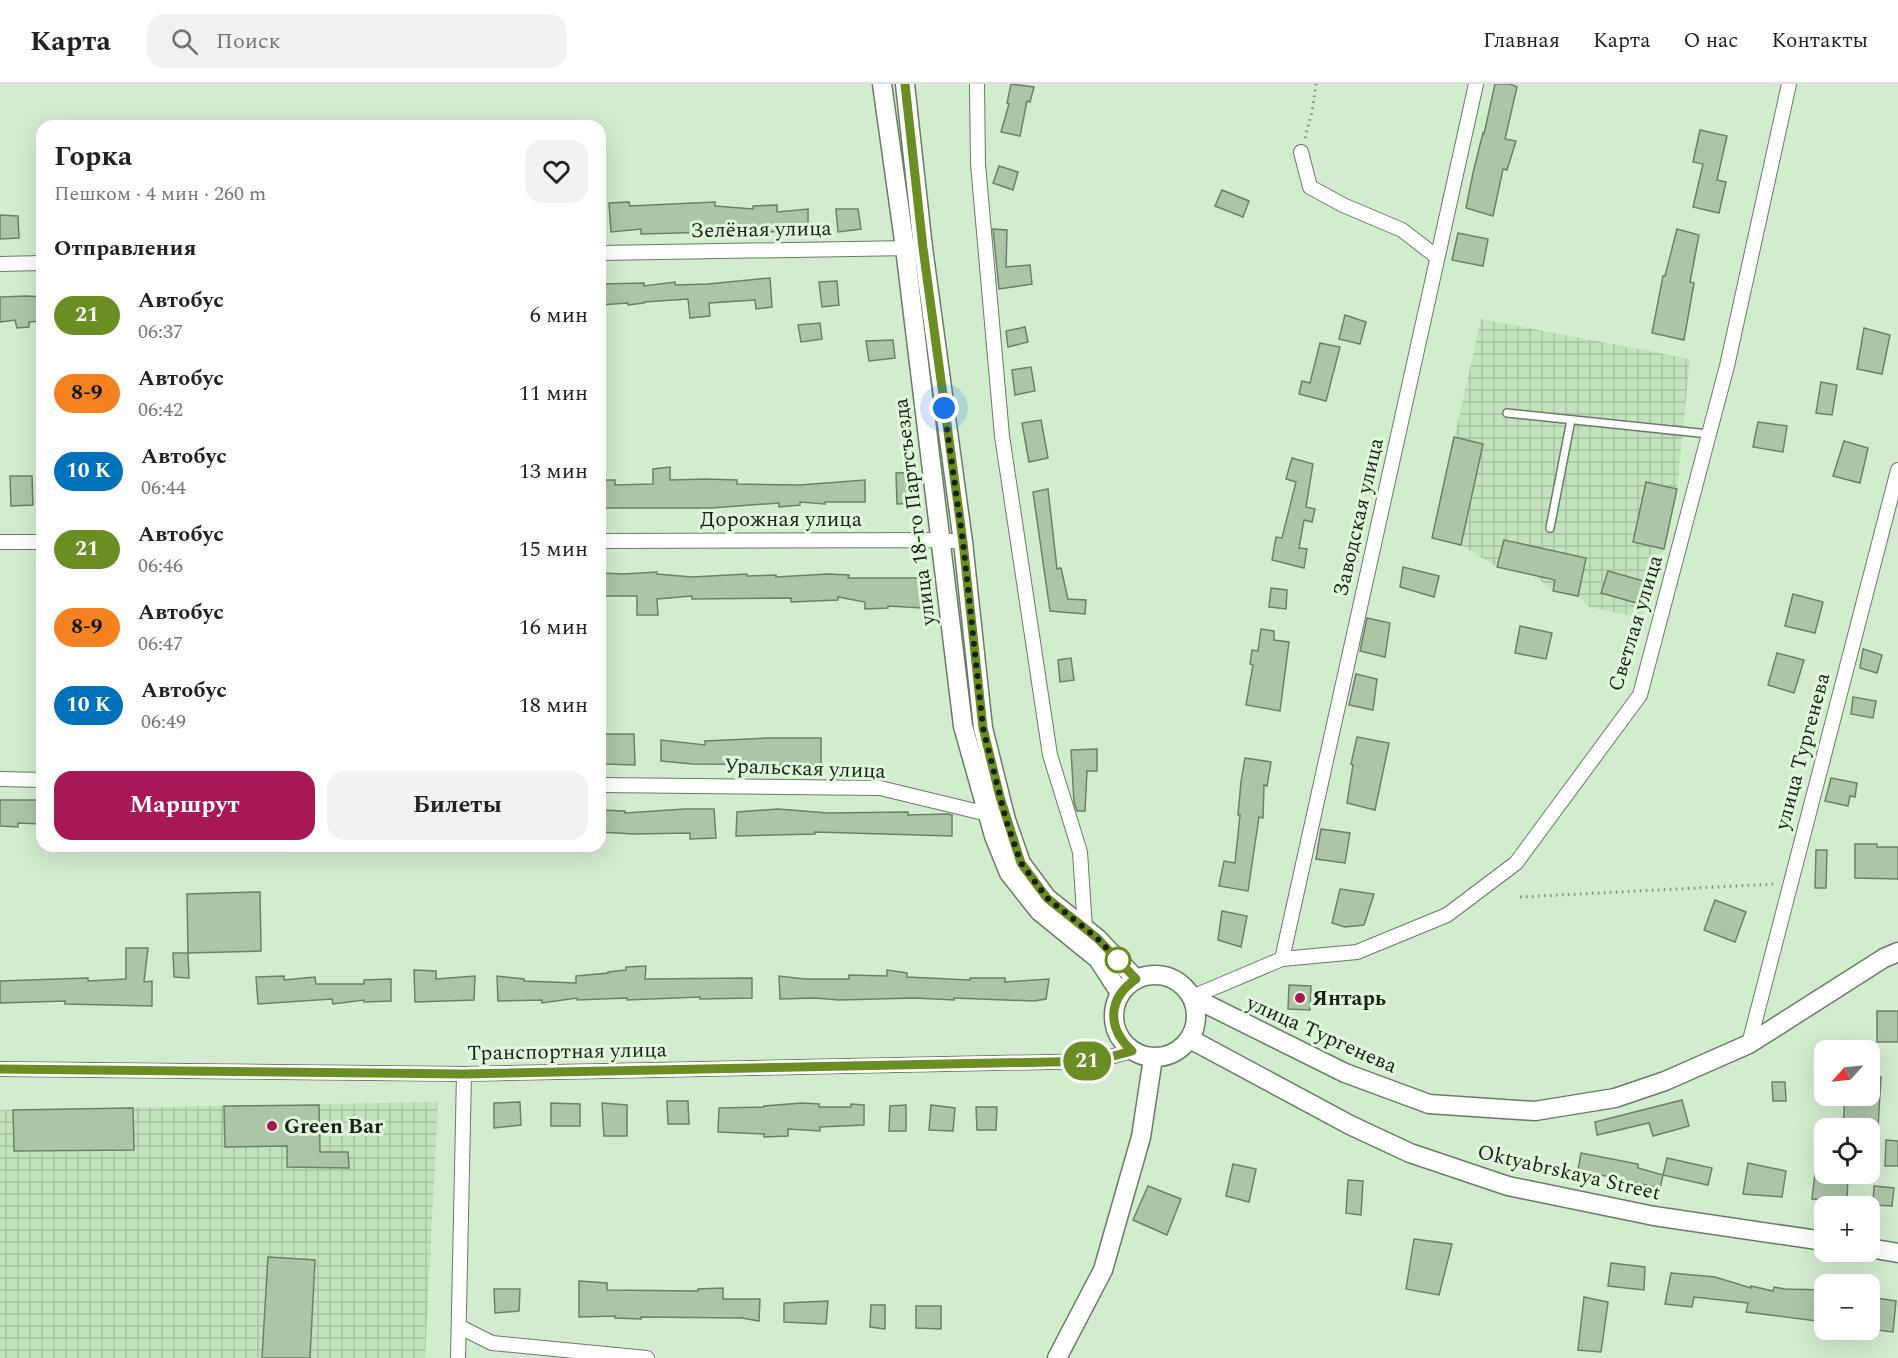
<!DOCTYPE html>
<html lang="ru">
<head>
<meta charset="utf-8">
<style>
	:root { --surface:#fff; --page:#f2f2f2; --text:#222; --muted:#767676; --line:#e0e0e0; --accent:#a81857 }
	body { margin:0; font-family:Spectral,serif; background:var(--page); color:var(--text); height:100vh; display:flex; flex-direction:column; font-size:22px; white-space:nowrap }
	* { box-sizing:border-box; margin:0 }
	p { font-size:20px; color:var(--muted) }
	.icon { flex:none; width:33px; height:33px; fill:none; stroke:currentColor; stroke-width:2; stroke-linecap:round; stroke-linejoin:round }
	.map { position:relative; flex:1; overflow:hidden }
	.details { position:absolute; left:36px; top:36px; width:570px; height:732px; display:flex; flex-direction:column; background:var(--surface); border-radius:18px; box-shadow:0 6px 24px #0002 }
	.details>* { flex:none }
	.badge { padding:0 12px; border-radius:20px; font-size:21px; line-height:39px }
	.needle { width:39px; rotate:243deg }
	.controls { position:absolute; left:1814px; top:956px; display:grid; gap:12px }
	.controls a { display:grid; place-items:center; width:66px; height:66px; border-radius:12px; background:var(--surface); box-shadow:0 6px 24px #0002; font-size:30px }
	.you { position:absolute; width:30px; height:30px; margin:-15px; border:4px solid #fff; border-radius:50%; background:#1a73e8; box-shadow:0 0 0 9px #1a73e833 }
	.map>.badge { position:absolute; translate:-50% -50%; box-shadow:0 0 0 3px #fff }
	h2 { padding:0 18px; font-size:22px; line-height:54px }
	.round { display:grid; place-items:center; flex:none; width:63px; height:63px; border-radius:18px; background:var(--page) }
	.overview { display:flex; align-items:center; justify-content:space-between; height:102px; padding:0 18px }
	h1 { font-size:28px; font-weight:700; line-height:45px }
	.action { display:flex; gap:12px; margin-top:auto; padding:12px 18px }
	.action a { flex:1; height:69px; border-radius:18px; background:var(--accent); color:#fff; font-size:24px; font-weight:700; line-height:69px; text-align:center }
	.action a+a { background:var(--page); color:var(--text) }
	ul { padding:0; list-style:none }
	li { display:flex; align-items:center; gap:18px; height:78px; padding:0 18px }
	li div { flex:1 }
	li b { display:block; font-size:22px }
	li em { font-style:normal }
	li .badge { min-width:66px; font-weight:700; text-align:center }
	header { display:flex; align-items:center; gap:36px; box-sizing:border-box; height:84px; padding:0 30px; background:var(--surface); border-bottom:2px solid var(--line) }
	header strong { font-size:28px }
	nav { display:flex; gap:33px; margin-inline-start:auto; font-size:21px }
	.search { width:420px; height:54px; background:var(--page); display:flex; align-items:center; gap:15px; box-sizing:border-box; padding:0 21px; border-radius:18px; color:var(--muted); font-size:22px }
	.map>svg:first-child { display:block }
	.industrial { fill:url(#industrial-grid) }
	.building { fill:#acc5a7; stroke:#6b8267; stroke-width:1.5 }
	.lines { fill:none; stroke-linecap:round; stroke-linejoin:round }
	.service-casing { stroke:#677e63; stroke-width:10 }
	.minor-casing { stroke:#677e63; stroke-width:16 }
	.secondary-casing { stroke:#677e63; stroke-width:21 }
	.path { stroke:#7e917b; stroke-width:3; stroke-dasharray:1.5 4.5; stroke-linecap:butt }
	.service { stroke:#fff; stroke-width:7 }
	.minor { stroke:#fff; stroke-width:14 }
	.secondary { stroke:#fff; stroke-width:18 }
	.line-casing { stroke:#fff; stroke-width:14 }
	.line { stroke:#6b8e23; stroke-width:9 }
	.walk { stroke:#182116; stroke-width:6; stroke-dasharray:0 10.8 }
	.stop-dot { fill:#fff; stroke:#6b8e23; stroke-width:3 }
	.poi-dot { fill:#a81857; stroke:#dff9db; stroke-width:2 }
	.labels { text-anchor:middle; stroke-width:6; stroke-linejoin:round; paint-order:stroke }
	.street-label { font-size:21px; fill:#182116; stroke:#dff9db }
	.poi-label { font-size:21px; font-weight:bold; fill:#182116; stroke:#dff9db; text-anchor:start }
</style>
</head>
<body>
<header>
<strong>Карта</strong>
<div class="search"><svg class="icon" aria-label="search" viewBox="0 0 24 24"><circle cx="10" cy="10" r="6"/><path d="M15 15l6 6"/></svg>Поиск</div>
<nav><a>Главная</a><a>Карта</a><a>О нас</a><a>Контакты</a></nav>
</header>
<div class="map">
<svg width="1898" height="1274" viewBox="0 0 1898 1274">
	<defs>
		<pattern id="industrial-grid" width="8" height="8" patternUnits="userSpaceOnUse" patternTransform="scale(1.5)"><rect width="8" height="8" fill="#c3e2be"/><path d="M0 4h8M4 0v8" fill="none" stroke="#a7c2a3"/></pattern>
	</defs>
	<rect width="100%" height="100%" fill="#d2ecce"/>
	<g class="industrial">
		<path d="M1481 235 1690 275 1677 405 1654 500 1647 522 1640 534 1589 523 1578 512 1553 507 1535 492 1497 483 1461 461 1432 454Z"/>
		<path d="M438 1018 425 1274H0V1026Z"/>
	</g>
	<g class="building">
		<path d="M1011 0 1034 3 1030 18 1027 17 1020 52 1001 48 1009 20 1007 19Z"/>
		<path d="M1495 0H1510L1517 3 1505 55 1516 57 1507 86 1503 85 1493 132 1466 124 1473 89 1483 49 1484 50Z"/>
		<path d="M1700 46 1727 52 1717 96 1726 98 1719 129 1693 123 1703 80 1693 78Z"/>
		<path d="M999 82 1018 88 1013 106 993 99Z"/>
		<path d="M1222 106 1249 117 1243 133 1215 122Z"/>
		<path d="M629 118 630 122 715 118V122L753 125V122L777 121V128L808 125V145L754 149V147L641 150V145L611 148 609 119Z"/>
		<path d="M836 125H858L861 145 838 148Z"/>
		<path d="M0 131 18 132 19 154 0 155Z"/>
		<path d="M993 145 1007 146 1006 183 1030 181 1032 200 999 205Z"/>
		<path d="M1677 145 1699 151 1690 198 1694 199 1684 256 1652 249 1663 192H1665Z"/>
		<path d="M1458 149 1488 155 1483 182 1452 176Z"/>
		<path d="M770 194 772 223 756 225 755 216 709 219 710 232 690 234 688 215 644 218V219L628 221V219L600 221V200L644 199V202L675 198V201L708 200Z"/>
		<path d="M837 197 839 221 822 223 819 198Z"/>
		<path d="M27 212 42 213V237L29 238V243L17 244 15 236 0 238V213Z"/>
		<path d="M1345 231 1366 238 1360 260 1339 255Z"/>
		<path d="M820 239 822 255 801 258 798 241Z"/>
		<path d="M1025 243 1028 258 1008 263 1006 247Z"/>
		<path d="M1864 244 1890 251 1882 290 1857 285Z"/>
		<path d="M893 256 895 274 869 277 866 257Z"/>
		<path d="M1320 259 1340 263 1326 317 1299 310 1302 297 1310 299Z"/>
		<path d="M1031 283 1035 307 1015 311 1012 286Z"/>
		<path d="M1821 298 1837 301 1832 331 1816 329Z"/>
		<path d="M1041 336 1048 374 1029 378 1022 339Z"/>
		<path d="M1758 338 1787 342 1783 368 1753 363Z"/>
		<path d="M1454 353 1483 360 1461 461 1432 454Z"/>
		<path d="M1844 357 1868 364 1860 399 1833 392Z"/>
		<path d="M1292 374 1313 380 1306 423 1315 425 1312 438 1304 436 1299 464 1307 465 1304 484 1272 476 1276 453 1282 454 1296 398 1286 395Z"/>
		<path d="M670 383V396L706 395 737 396V400L800 401 865 396V418H825V420L800 418V421L779 423V419L711 424H600V396H615V401L653 400V385Z"/>
		<path d="M917 388 918 419 897 420 896 389Z"/>
		<path d="M10 392H32L33 421 11 422Z"/>
		<path d="M1646 398 1677 405 1664 465 1633 458Z"/>
		<path d="M1048 405 1057 485 1061 484 1068 515 1086 516 1085 530 1050 527 1033 408Z"/>
		<path d="M1504 456 1586 474 1578 512 1553 507 1555 496 1497 483Z"/>
		<path d="M1403 483 1439 492 1434 513 1400 503Z"/>
		<path d="M1608 487 1654 500 1647 522 1601 509Z"/>
		<path d="M657 488V490L692 493 747 490V492L776 491V493L828 490 849 491 848 494H923L922 524 888 522V524L865 525V518L838 513V516L791 518V514L692 515V512L657 515 658 531H637V512H602V489L624 490Z"/>
		<path d="M1271 504 1287 506 1286 525 1269 523Z"/>
		<path d="M1793 510 1823 518 1815 549 1785 542Z"/>
		<path d="M1367 534 1390 539 1385 573 1360 567Z"/>
		<path d="M1520 542 1552 549 1546 575 1515 569Z"/>
		<path d="M1261 545 1274 547V556L1289 558 1280 627 1246 621 1253 581 1250 580 1252 566 1258 567Z"/>
		<path d="M1863 565 1882 571 1877 589 1860 584Z"/>
		<path d="M1777 569 1804 576 1794 609 1768 601Z"/>
		<path d="M1071 574 1074 596 1060 598 1058 576Z"/>
		<path d="M1356 590 1377 595 1373 626 1349 621Z"/>
		<path d="M1853 613 1876 617 1873 634 1851 630Z"/>
		<path d="M604 650H634L635 681 605 680Z"/>
		<path d="M1357 653 1389 659 1375 726 1347 719 1353 681 1351 680Z"/>
		<path d="M767 654H821V681L693 680 661 677V656L705 661V657Z"/>
		<path d="M1097 665V687H1087L1085 727H1077L1074 718 1071 666Z"/>
		<path d="M1245 674 1271 678 1267 702 1264 701 1263 734 1259 733 1248 807 1219 802 1224 777 1235 779 1240 731H1238L1241 698Z"/>
		<path d="M1831 694 1857 699 1855 713 1850 712 1848 722 1825 717Z"/>
		<path d="M0 716H42V740L18 739V743L0 742Z"/>
		<path d="M685 725H714L716 754 690 755V749L633 750 600 748V726L625 727V729Z"/>
		<path d="M778 725 828 729 908 728V731L948 730 952 731V752L815 748V750L736 752 737 728Z"/>
		<path d="M1321 745 1350 749 1345 779 1316 775Z"/>
		<path d="M1855 760H1877V763H1898V795L1855 794Z"/>
		<path d="M1816 766H1827L1826 804H1815Z"/>
		<path d="M1340 805 1374 810 1364 841 1345 843 1332 839Z"/>
		<path d="M260 808 261 867 188 869 187 810Z"/>
		<path d="M1715 816 1746 828 1735 858 1704 846Z"/>
		<path d="M1222 827 1247 832 1241 863 1218 856Z"/>
		<path d="M126 864H148L144 898 152 897V922L65 920V917L0 919V897L88 894V897L126 895Z"/>
		<path d="M173 869H188L189 894 174 893Z"/>
		<path d="M646 882 645 895 752 894V914L700 915V913L627 916V914L577 916V914L542 919V916L498 917 497 892 524 895V897L576 899V892L608 889V888L626 886V883Z"/>
		<path d="M414 886 436 887V895L475 892 474 916 415 918Z"/>
		<path d="M887 886 907 889V893L970 896V894H1005V898L1049 895 1046 915 1034 917 954 914V916L915 914 839 916 815 914 780 915 779 892 805 895H849V891L887 892Z"/>
		<path d="M284 892V896L315 893 316 900H364V896L391 895V917L364 918V916L333 920 332 915 258 920 256 893Z"/>
		<path d="M1289 901 1311 902 1310 926 1288 925Z"/>
		<rect x="1877" y="927" width="21" height="31"/>
		<path d="M1869 992 1881 993 1878 1044H1843L1845 1011H1869Z"/>
		<path d="M1772 998H1785L1786 1017H1773Z"/>
		<path d="M1682 1016 1689 1042 1653 1052 1649 1039 1597 1051 1595 1038Z"/>
		<path d="M667 1017H688L689 1040H668Z"/>
		<path d="M520 1018 521 1041 494 1044V1019Z"/>
		<path d="M551 1019 580 1020V1042H551Z"/>
		<path d="M602 1019 627 1021V1052H604Z"/>
		<path d="M802 1019 819 1020V1023H851V1020L864 1021V1041L820 1043V1047L788 1045V1052L764 1053V1050L718 1048 719 1024 764 1023V1022Z"/>
		<path d="M319 1021 320 1068H348L349 1084 287 1083V1062L225 1063 224 1022Z"/>
		<path d="M906 1021V1047H889L890 1022Z"/>
		<path d="M931 1021 955 1024 953 1047 929 1046Z"/>
		<path d="M976 1023H997L996 1046H977Z"/>
		<path d="M133 1024 134 1066 14 1067 13 1026Z"/>
		<path d="M1886 1056 1898 1057V1082H1885Z"/>
		<path d="M1581 1069 1638 1080V1084L1663 1091 1660 1104 1578 1086Z"/>
		<path d="M1667 1074 1712 1084 1708 1101 1663 1091Z"/>
		<path d="M1748 1079 1786 1087 1782 1113 1743 1110Z"/>
		<path d="M1233 1080 1256 1085 1249 1118 1226 1112Z"/>
		<path d="M1815 1089H1848L1847 1118 1812 1115Z"/>
		<path d="M1348 1096 1363 1097 1361 1131 1346 1129Z"/>
		<path d="M1148 1102 1181 1115 1167 1151 1133 1136Z"/>
		<path d="M1874 1102 1894 1104 1892 1122 1873 1121Z"/>
		<path d="M1414 1155 1452 1160 1439 1211 1406 1205Z"/>
		<path d="M268 1173 315 1176 310 1274H262Z"/>
		<path d="M1611 1179 1645 1183 1644 1206 1608 1202Z"/>
		<path d="M1671 1189 1715 1193 1751 1204V1202L1773 1207 1774 1203 1785 1205 1824 1206V1238L1746 1228 1748 1219 1694 1213 1692 1223 1665 1220Z"/>
		<path d="M579 1197 607 1199V1206L698 1207V1205L723 1204V1215H760L759 1237 742 1234 641 1233V1235L615 1234V1232L579 1233Z"/>
		<path d="M494 1205H520L519 1227 495 1229Z"/>
		<path d="M1584 1213 1608 1218 1601 1268 1578 1266Z"/>
		<path d="M1869 1213 1896 1217 1893 1248 1869 1245Z"/>
		<path d="M828 1217 826 1240 784 1238V1219Z"/>
		<path d="M871 1221H885V1245L870 1243Z"/>
		<path d="M916 1222H941V1245L916 1244Z"/>
	</g>
	<g class="lines">
		<defs>
			<g id="service">
				<path d="M1507 329 1709 350"/>
				<path d="M1550 444 1571 336"/>
			</g>
			<g id="minor">
				<path d="M977 0 978 80 1002 352 1050 671 1080 768 1085 844"/>
				<path d="M1301 68 1310 103 1343 121 1402 146 1437 173"/>
				<path d="M600 169 912 164"/>
				<path d="M0 180 42 179"/>
				<path d="M600 457 940 456 963 458"/>
				<path d="M0 458H42"/>
				<path d="M0 695 42 696"/>
				<path d="M600 701 880 704 996 732"/>
				<path d="M1282 875 1476 0"/>
				<path d="M1192 913 1282 875 1357 868 1447 831 1516 779 1640 611 1727 282 1789 0"/>
				<path d="M1749 960 1898 386"/>
				<path d="M0 985 464 990 1095 977 1132 967"/>
				<path d="M460 1243 492 1259 647 1274"/>
				<path d="M458 1274 464 990"/>
			</g>
			<g id="secondary">
				<path d="M882 0 905 164 963 642 994 752 1009 789 1039 827 1098 875 1120 909"/>
				<path d="M905 0 923 164 963 458 983 644 1006 736 1021 779 1047 814 1097 854 1136 895"/>
				<circle cx="1155" cy="932" r="41"/>
				<path d="M1192 913 1345 989 1429 1020 1535 1027 1615 1014 1665 997 1749 960 1884 874 1898 868"/>
				<path d="M1190 955 1350 1041 1410 1069 1508 1102 1654 1132 1824 1157"/>
				<path d="M1869 1164 1898 1169"/>
				<path d="M1057 1274 1103 1186 1141 1053 1153 974"/>
			</g>
		</defs>
		<use href="#service" class="service-casing"/>
		<use href="#minor" class="minor-casing"/>
		<use href="#secondary" class="secondary-casing"/>
		<g class="path">
			<path d="M1305 54 1312 28 1316 0"/>
			<path d="M1520 813 1775 800"/>
		</g>
		<use href="#service" class="service"/>
		<use href="#minor" class="minor"/>
		<use href="#secondary" class="secondary"/>
	</g>
	<g class="lines">
		<defs>
			<path id="line" d="M0 985 464 990 1095 977 1132 967C1107 944 1107 915 1136 895L1097 854 1047 814 1021 779 1000 713 983 644 963 458 923 164 905 0"/>
		</defs>
		<use href="#line" class="line-casing"/>
		<use href="#line" class="line"/>
		<path class="walk" d="M944 324 963 458 983 644 1006 736 1021 779 1047 814 1097 854 1123 881 1118 876"/>
	</g>
	<circle class="stop-dot" cx="1118" cy="876" r="12"/>
	<g class="poi-dot">
		<circle cx="1300" cy="914" r="6"/>
		<circle cx="272" cy="1042" r="6"/>
	</g>
	<g class="labels">
		<g class="street-label">
			<text transform="translate(761 145) rotate(-1)" y="7">Зелёная улица</text>
			<text transform="translate(914 428) rotate(-97)" y="7">улица 18-го Партсъезда</text>
			<text transform="translate(1358 433) rotate(-77)" y="7">Заводская улица</text>
			<text x="781" y="442">Дорожная улица</text>
			<text transform="translate(1635 539) rotate(-73)" y="7">Светлая улица</text>
			<text transform="translate(1802 667) rotate(-75)" y="7">улица Тургенева</text>
			<text transform="translate(805 684) rotate(2)" y="7">Уральская улица</text>
			<text transform="translate(1322 950) rotate(24)" y="7">улица Тургенева</text>
			<text transform="translate(567 967) rotate(-1)" y="7">Транспортная улица</text>
			<text transform="translate(1569 1088) rotate(13)" y="7">Oktyabrskaya Street</text>
		</g>
		<g class="poi-label">
			<text x="1312" y="921">Янтарь</text>
			<text x="284" y="1049">Green Bar</text>
		</g>
	</g>
</svg>
<div class="controls">
<a><svg class="needle" viewBox="-14 -14 28 28"><path d="M0-13l5 13h-10z" fill="#e53935"/><path d="M0 13l5-13h-10z" fill="#767676"/></svg></a>
<a><svg class="icon" aria-label="locate" viewBox="0 0 24 24"><circle cx="12" cy="12" r="6"/><path d="M12 2v4M12 18v4M2 12h4M18 12h4"/></svg></a>
<a>+</a>
<a>−</a>
</div>
<div class="you" style="left:944px;top:324px"></div>
<b class="badge" style="left:1087px;top:977px;background:#6b8e23;color:#fff">21</b>
<section class="details">
<div class="overview"><div><h1>Горка</h1><p>Пешком · 4 мин · 260 m</p></div><a class="round"><svg class="icon" aria-label="heart" viewBox="0 0 24 24"><path d="M12 20l-8-8c-3-5 5-10 8-4 3-6 11-1 8 4z"/></svg></a></div>
<h2>Отправления</h2>
<ul>
<li><span class="badge" style="background:#6b8e23;color:#fff">21</span><div><b>Автобус</b><p>06:37</p></div><em>6 мин</em></li>
<li><span class="badge" style="background:#f58220;color:#111">8-9</span><div><b>Автобус</b><p>06:42</p></div><em>11 мин</em></li>
<li><span class="badge" style="background:#0072bc;color:#fff">10 К</span><div><b>Автобус</b><p>06:44</p></div><em>13 мин</em></li>
<li><span class="badge" style="background:#6b8e23;color:#fff">21</span><div><b>Автобус</b><p>06:46</p></div><em>15 мин</em></li>
<li><span class="badge" style="background:#f58220;color:#111">8-9</span><div><b>Автобус</b><p>06:47</p></div><em>16 мин</em></li>
<li><span class="badge" style="background:#0072bc;color:#fff">10 К</span><div><b>Автобус</b><p>06:49</p></div><em>18 мин</em></li>
</ul>
<div class="action"><a>Маршрут</a><a>Билеты</a></div>
</section>
</div>
</body>
</html>
